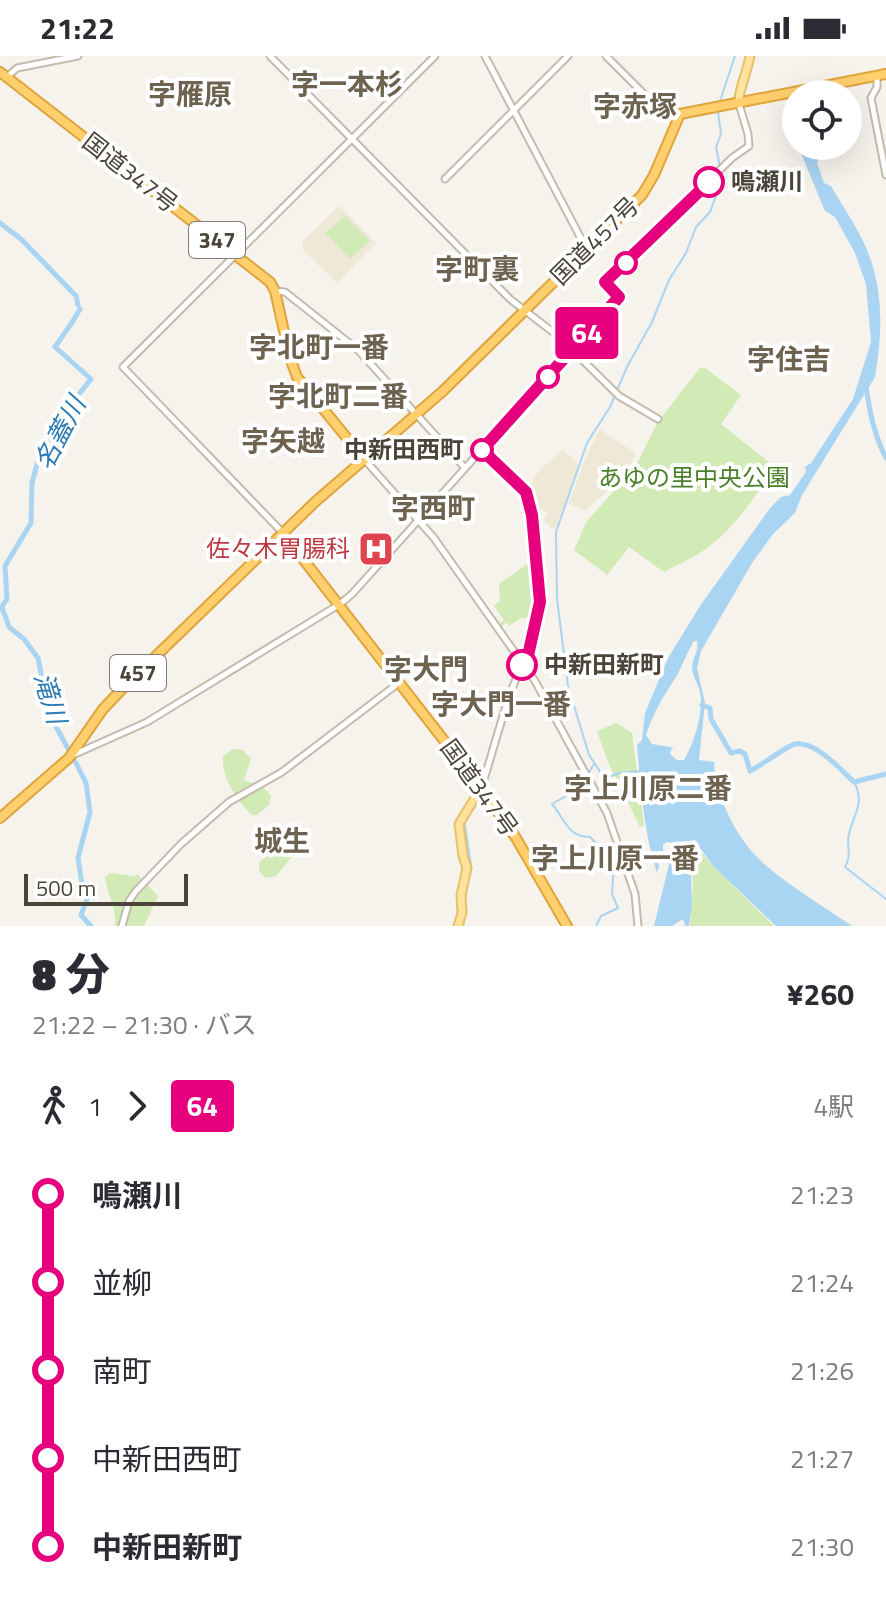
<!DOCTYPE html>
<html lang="ja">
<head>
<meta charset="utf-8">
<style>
	:root { --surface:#fff; --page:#f2f2f3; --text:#2b2b33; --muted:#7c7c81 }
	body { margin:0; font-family:"Titillium Web","Noto Sans JP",sans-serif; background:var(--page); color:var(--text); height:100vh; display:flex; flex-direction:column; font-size:30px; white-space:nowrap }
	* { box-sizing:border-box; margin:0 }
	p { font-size:26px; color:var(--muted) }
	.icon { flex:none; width:44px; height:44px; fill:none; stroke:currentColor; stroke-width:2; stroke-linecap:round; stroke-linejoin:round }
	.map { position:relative; height:870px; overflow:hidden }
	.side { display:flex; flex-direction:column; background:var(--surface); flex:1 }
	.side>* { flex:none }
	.badge { padding:0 16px; border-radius:6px; font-size:28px; line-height:52px }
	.buttons { position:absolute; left:782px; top:24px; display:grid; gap:16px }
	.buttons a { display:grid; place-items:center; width:80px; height:80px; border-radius:50%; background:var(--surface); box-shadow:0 8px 32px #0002; font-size:40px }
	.scale { position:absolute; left:24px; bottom:20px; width:164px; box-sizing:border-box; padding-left:8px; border:4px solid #4b4439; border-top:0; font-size:22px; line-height:28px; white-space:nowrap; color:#4b4439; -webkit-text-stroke:6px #fff; paint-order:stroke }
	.map>.badge { position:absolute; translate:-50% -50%; box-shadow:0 0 0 4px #fff }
	.legs { display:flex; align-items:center; gap:12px; height:88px; padding:0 32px; font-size:26px }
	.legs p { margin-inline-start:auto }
	.summary { display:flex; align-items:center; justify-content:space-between; height:136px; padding:0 32px }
	h1 { font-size:44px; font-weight:800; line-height:60px }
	ul { padding:0 32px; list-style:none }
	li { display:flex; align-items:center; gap:28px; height:88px; font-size:30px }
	li i { display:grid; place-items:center; width:12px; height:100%; margin:0 10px; background:currentColor }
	li i::after { content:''; width:20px; height:20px; margin:-10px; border:6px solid; border-radius:50%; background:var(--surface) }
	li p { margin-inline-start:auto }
	li:first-child i { background:linear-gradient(#0000 50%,currentColor 0) }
	li:last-child i { background:linear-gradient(currentColor 50%,#0000 0) }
	.status { display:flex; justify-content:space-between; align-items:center; height:56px; padding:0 40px; background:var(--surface); direction:ltr }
	.status svg { height:22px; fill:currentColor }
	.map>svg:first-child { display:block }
	.education { fill:#efe8d6 }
	.green { fill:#d2eab5 }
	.water { fill:#a9d4f2; fill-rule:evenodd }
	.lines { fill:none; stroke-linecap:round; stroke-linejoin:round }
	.stream { stroke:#a9d4f2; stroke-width:2 }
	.river { stroke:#a9d4f2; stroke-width:5 }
	.minor-casing { stroke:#c2bbae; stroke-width:9 }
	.major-casing { stroke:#e6c16a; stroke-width:11 }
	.highway-casing { stroke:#e0a43c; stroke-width:12 }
	.minor { stroke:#fff; stroke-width:5 }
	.major { stroke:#ffe39c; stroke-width:7 }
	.highway { stroke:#ffcf6e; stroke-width:8 }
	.line-1-casing { stroke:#fff; stroke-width:18 }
	.line-1 { stroke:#e6007e; stroke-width:12 }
	.stop-1-dot { fill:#fff; stroke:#e6007e; stroke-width:4 }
	.labels { text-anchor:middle; stroke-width:8; stroke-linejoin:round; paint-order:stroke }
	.shield { fill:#fff; stroke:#817c74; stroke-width:2 }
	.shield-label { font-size:22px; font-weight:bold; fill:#4b4439 }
	.street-label { font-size:24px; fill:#4b4439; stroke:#fff }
	.stop-label { font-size:24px; font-weight:bold; fill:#4b4439; stroke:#fff; text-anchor:start }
	.park-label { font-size:24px; fill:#4a7f2a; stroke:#fff }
	.health-label { font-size:24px; fill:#be3a42; stroke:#fff; text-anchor:end }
	.water-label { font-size:26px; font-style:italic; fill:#2e7ab2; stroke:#fff }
	.quarter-label { font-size:28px; font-weight:bold; fill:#6e6250; stroke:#fff }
</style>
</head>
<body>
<div class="status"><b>21:22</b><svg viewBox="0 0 49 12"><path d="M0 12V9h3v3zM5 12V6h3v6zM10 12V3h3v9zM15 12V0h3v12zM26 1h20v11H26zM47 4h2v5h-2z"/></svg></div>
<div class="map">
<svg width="886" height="870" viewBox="0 0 886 870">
	<rect width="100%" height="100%" fill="#f6f3ec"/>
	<g class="education">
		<path d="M339 150 376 187 337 227 304 195 302 186Z"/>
		<path d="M600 373 636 398 623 420 586 454 569 448 585 403Z"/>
		<path d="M563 393 579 409 557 471 552 473 544 465 548 457 541 452H533L529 432 538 416Z"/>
	</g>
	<g class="green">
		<path d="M345 160 370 185 350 203 325 177Z"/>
		<path d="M700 312H705L741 339 721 368 775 411C755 440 736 471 707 492 694 502 678 508 664 516L629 491 607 519 574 494 587 465 636 410 657 367Z"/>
		<path d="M535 503 538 544 535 562H521L509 570 507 566 501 571 499 568 504 564 494 550 500 545 499 528Z"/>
		<path d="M616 667 632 677 644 769 640 771 608 706 597 675Z"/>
		<path d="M233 693 243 694 251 703 244 724 263 731 271 740 269 749 257 759H252C237 745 221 721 223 700Z"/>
		<path d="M282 786 293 789 295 797 276 820 265 822 259 815V807Z"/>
		<path d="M693 786 714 811 774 870H690L693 831 691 788Z"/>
		<path d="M110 817 132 820 138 819 158 840 144 870H115C117 851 107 839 105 821Z"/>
	</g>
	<path class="water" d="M798 90H824L817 107 824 127 831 130C841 148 854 166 863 185 884 228 883 275 875 321L802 439 795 457 773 478 752 507 701 595 697 612 705 647 699 704 714 706C715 738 735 780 760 804 783 826 825 851 852 870H776L714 811 694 784 690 787 692 849 689 870H685L683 863 672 870H654L673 792 672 787 667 786 663 789V796L656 797 659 810 657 817C643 774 641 731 637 689L642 684 645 657 668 602 700 550 770 452 781 441 790 439 806 416 805 411 811 407 853 343 871 286 866 228 855 197 835 161 825 155ZM694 585H697C699 595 693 601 692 611 692 620 698 627 700 636 704 657 694 687 684 704H677L670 698 672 692H676L652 688 646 679C653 657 663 641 676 621 683 609 687 596 694 585Z"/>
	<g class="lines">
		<g class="stream">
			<path d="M720 45 735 0"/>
			<path d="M718 56 721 78 716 91 720 111"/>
			<path d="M594 708 580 732 552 748C565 763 567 781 590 781L614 806 612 838 618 852 601 860 596 870"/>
			<path d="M641 715 618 717 605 723 589 699 568 630 557 543 556 476 587 387 610 351 627 311 652 266 669 224 686 197 696 171 710 156 719 132 721 117"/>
			<path d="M854 726C867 749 850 762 848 784 848 795 851 801 845 811L886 843"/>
			<path d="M465 843 471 809 465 769"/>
		</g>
		<g class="river">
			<path d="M0 167 21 183 76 240 78 249"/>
			<path d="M74 263 80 253"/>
			<path d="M866 331C870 357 874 379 886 402"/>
			<path d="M2 551 9 571 24 583 38 602 49 658 70 696"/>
			<path d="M0 553 7 543 5 510 31 467 32 427 37 408 67 353 91 323 55 291 73 265"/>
			<path d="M702 649 710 652 711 663 731 697 740 695 745 698 750 715C760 710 787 690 795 688 815 684 841 714 854 726L886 718"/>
			<path d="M75 705 86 727 90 756 78 802 82 829 87 843 81 859 91 870"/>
		</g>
		<defs>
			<g id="minor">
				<path d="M270 0 510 243 558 280 619 340 658 363"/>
				<path d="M485 0 586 192"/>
				<path d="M606 0 653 47 679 58"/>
				<path d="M877 20V31L871 42 886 119"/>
				<path d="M7 21 17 12 78 0"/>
				<path d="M445 123 568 0"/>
				<path d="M275 235 285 236 358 294 465 412"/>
				<path d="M365 404 434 482 535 625 607 757 635 838 638 870"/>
				<path d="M282 476 123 311 435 0"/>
				<path d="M73 699 147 666 340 548 352 538 619 241 605 226 732 102 749 90 748 78 739 48"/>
				<path d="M481 732C491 706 511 619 527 604L540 546 538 500 532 459 526 436 482 394"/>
				<path d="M122 870 129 845 136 835 181 788 229 746 282 716 400 626"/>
			</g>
			<g id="major">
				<path d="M739 48C737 38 748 14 750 0"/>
				<path d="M458 870 462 857 461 839 467 812 463 800 459 768 481 732"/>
			</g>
			<g id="highway">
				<path d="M0 16 270 226 275 235 290 302 297 321 365 404"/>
				<path d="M282 476 481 732 516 782 567 870"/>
				<path d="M0 762 69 702 103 653 125 630 315 446 443 335 642 139 654 119 680 58 886 18"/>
			</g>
		</defs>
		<use href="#minor" class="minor-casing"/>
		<use href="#major" class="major-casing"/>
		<use href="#highway" class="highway-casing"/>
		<use href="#minor" class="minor"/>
		<use href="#major" class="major"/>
		<use href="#highway" class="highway"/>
	</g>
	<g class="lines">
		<defs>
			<path id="line-1" d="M522 609 527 604 540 546 532 459 526 436 482 394 619 241 605 226 709 126"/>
		</defs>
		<use href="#line-1" class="line-1-casing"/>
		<use href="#line-1" class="line-1"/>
	</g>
	<defs>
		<symbol id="hospital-square" viewBox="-11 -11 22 22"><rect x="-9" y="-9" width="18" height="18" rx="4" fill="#e0444e" stroke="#fff"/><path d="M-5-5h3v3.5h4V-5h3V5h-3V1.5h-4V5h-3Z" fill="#fff"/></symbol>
	</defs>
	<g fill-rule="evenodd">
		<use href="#hospital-square" x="356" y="473" width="40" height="40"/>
	</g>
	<g class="stop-1-dot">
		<circle cx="709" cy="126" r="14"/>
		<circle cx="626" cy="207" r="10"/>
		<circle cx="548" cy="321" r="10"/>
		<circle cx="482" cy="394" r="10"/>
		<circle cx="522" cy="609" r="14"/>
	</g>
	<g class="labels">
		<g class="shield">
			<rect x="189" y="166" width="56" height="36" rx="6"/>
			<rect x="110" y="599" width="56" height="36" rx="6"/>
		</g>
		<g class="shield-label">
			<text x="217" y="192">347</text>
			<text x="138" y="625">457</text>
		</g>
		<g class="street-label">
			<text transform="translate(130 117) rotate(38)" y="8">国道347号</text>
			<text transform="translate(595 185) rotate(-45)" y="8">国道457号</text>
			<text transform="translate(479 732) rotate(54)" y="8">国道347号</text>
		</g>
		<g class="stop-label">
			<text x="731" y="134">鳴瀬川</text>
			<text x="464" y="402" text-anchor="end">中新田西町</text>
			<text x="544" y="617">中新田新町</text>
		</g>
		<g class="park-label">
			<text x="694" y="430">あゆの里中央公園</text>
		</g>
		<g class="health-label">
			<text x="350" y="501">佐々木胃腸科</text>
		</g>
		<g class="water-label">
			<text transform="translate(60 377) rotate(-62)" y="9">名蓋川</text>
			<text transform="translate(50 642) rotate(73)" y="9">滝川</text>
		</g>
		<g class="quarter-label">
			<text x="347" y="38">字一本杉</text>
			<text x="190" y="48">字雁原</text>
			<text x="635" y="60">字赤塚</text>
			<text x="477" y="223">字町裏</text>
			<text x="319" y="301">字北町一番</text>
			<text x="789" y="313">字住吉</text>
			<text x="338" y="350">字北町二番</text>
			<text x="283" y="395">字矢越</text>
			<text x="433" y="462">字西町</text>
			<text x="426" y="623">字大門</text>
			<text x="501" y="658">字大門一番</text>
			<text x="648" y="742">字上川原二番</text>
			<text x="282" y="795">城生</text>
			<text x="615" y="812">字上川原一番</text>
		</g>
	</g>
</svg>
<div class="buttons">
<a><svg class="icon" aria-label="locate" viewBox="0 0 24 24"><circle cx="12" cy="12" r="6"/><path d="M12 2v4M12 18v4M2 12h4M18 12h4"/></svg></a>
</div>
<div class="scale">500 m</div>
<b class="badge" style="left:587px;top:277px;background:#e6007e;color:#fff">64</b>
</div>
<section class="side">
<div class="summary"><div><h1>8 分</h1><p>21:22 – 21:30 · バス</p></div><b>¥260</b></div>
<div class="legs"><svg class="icon" aria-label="walk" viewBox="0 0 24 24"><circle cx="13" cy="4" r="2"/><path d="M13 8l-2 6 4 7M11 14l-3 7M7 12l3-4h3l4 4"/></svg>1<svg class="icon" aria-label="forward" viewBox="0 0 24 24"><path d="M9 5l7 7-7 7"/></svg><b class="badge" style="background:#e6007e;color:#fff">64</b><p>4駅</p></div>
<ul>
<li><i style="color:#e6007e"></i><b>鳴瀬川</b><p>21:23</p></li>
<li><i style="color:#e6007e"></i><span>並柳</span><p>21:24</p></li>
<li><i style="color:#e6007e"></i><span>南町</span><p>21:26</p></li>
<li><i style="color:#e6007e"></i><span>中新田西町</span><p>21:27</p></li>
<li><i style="color:#e6007e"></i><b>中新田新町</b><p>21:30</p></li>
</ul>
</section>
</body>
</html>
